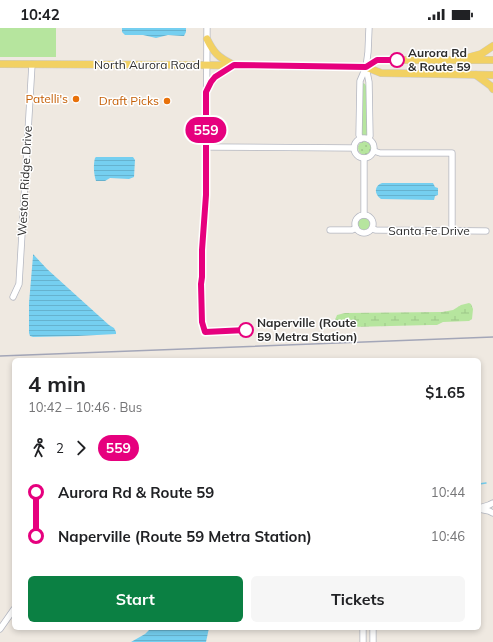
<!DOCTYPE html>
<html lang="en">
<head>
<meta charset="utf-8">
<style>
	:root { --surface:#fff; --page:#f6f6f6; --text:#202124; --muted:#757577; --accent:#0b8043 }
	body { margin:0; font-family:Mulish,sans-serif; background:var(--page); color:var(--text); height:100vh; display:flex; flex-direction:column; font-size:15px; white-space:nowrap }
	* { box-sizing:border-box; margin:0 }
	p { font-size:13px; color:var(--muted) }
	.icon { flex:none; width:22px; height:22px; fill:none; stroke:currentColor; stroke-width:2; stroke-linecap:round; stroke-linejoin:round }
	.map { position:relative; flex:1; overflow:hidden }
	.panel { position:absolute; left:12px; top:330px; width:469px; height:272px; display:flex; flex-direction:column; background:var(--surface); border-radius:6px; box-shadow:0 2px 6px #0003 }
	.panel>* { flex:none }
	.badge { padding:0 8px; border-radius:13px; font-size:14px; line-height:26px }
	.map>.badge { position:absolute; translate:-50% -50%; box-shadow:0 0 0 2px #fff }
	.legs { display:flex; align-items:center; gap:6px; height:44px; padding:0 16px; font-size:13px }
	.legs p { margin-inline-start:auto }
	.head { display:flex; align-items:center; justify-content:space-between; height:68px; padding:0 16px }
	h1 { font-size:22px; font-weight:700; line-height:30px }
	.button { display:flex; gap:8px; margin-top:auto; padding:8px 16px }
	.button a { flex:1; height:46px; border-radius:6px; background:var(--accent); color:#fff; font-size:16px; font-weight:700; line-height:46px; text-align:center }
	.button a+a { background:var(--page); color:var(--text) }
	ul { padding:0 16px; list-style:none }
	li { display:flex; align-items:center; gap:14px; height:44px; font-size:15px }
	li i { display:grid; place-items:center; width:6px; height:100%; margin:0 5px; background:currentColor }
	li i::after { content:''; width:10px; height:10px; margin:-5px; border:3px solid; border-radius:50%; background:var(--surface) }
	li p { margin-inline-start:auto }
	li:first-child i { background:linear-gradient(#0000 50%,currentColor 0) }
	li:last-child i { background:linear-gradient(currentColor 50%,#0000 0) }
	.status { display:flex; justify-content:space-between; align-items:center; height:28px; padding:0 20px; background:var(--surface); direction:ltr }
	.status svg { height:11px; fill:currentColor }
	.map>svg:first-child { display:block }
	.grass { fill:#b6e59e }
	.wetland { fill:url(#wetland-marsh) }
	.garden { fill:url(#garden-dots) }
	.water { fill:url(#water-rules) }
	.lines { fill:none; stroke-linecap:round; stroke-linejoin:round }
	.stream { stroke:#75cff0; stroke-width:1.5 }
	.minor-casing { stroke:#b4b7c1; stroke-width:7 }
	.major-casing { stroke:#c9c9c9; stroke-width:8 }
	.minor { stroke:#fff; stroke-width:5.5 }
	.major { stroke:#f2d163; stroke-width:7 }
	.rail { stroke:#a3a6b8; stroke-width:1.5 }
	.line-1-casing { stroke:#fff; stroke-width:9 }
	.line-1 { stroke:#e6007e; stroke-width:6 }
	.stop-1-dot { fill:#fff; stroke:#e6007e; stroke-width:2 }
	.food-dot { fill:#e8710a; stroke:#fff; stroke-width:1.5 }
	.labels { text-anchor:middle; stroke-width:3; stroke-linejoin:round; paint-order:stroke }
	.stop-label { font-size:12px; font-weight:bold; fill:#2e2e2e; stroke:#fff; text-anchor:start }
	.street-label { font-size:12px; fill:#2e2e2e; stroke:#fff }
	.food-label { font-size:12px; fill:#c56008; stroke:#fff; text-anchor:end }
</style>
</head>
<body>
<div class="status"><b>10:42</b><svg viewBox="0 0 49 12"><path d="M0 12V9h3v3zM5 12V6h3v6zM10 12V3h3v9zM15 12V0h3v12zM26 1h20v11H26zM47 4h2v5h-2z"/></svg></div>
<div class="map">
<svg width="493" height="614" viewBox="0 0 493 614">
	<defs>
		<pattern id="wetland-marsh" width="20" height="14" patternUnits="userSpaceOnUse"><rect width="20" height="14" fill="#b6e59e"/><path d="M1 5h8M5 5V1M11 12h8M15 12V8" fill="none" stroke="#9dc588"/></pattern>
		<pattern id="garden-dots" width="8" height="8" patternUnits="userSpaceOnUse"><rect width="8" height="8" fill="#b6e59e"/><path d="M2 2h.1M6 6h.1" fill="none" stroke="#9dc588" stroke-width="1.8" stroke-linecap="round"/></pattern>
		<pattern id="water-rules" width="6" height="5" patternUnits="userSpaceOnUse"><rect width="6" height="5" fill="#75cff0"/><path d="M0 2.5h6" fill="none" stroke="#66b2ce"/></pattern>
	</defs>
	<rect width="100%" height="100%" fill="#efe9e1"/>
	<g class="grass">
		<rect x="0" y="0" width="56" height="29"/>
		<path d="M363 55 365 56 366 58 367 85V107L361 108Z"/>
		<circle cx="364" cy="196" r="6"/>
	</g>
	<path class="wetland" d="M469 275 471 276 473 281 472 291 469 293 443 294 437 297H430L352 299H344L337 297 335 292 337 287 345 285 442 284 453 282 461 277Z"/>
	<circle class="garden" cx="365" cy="120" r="7"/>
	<g class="water">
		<path d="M122 0H186V4L184 8H182L168 7 156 10 143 7H125L122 4Z"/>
		<path d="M96 129H133L135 132 134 149 129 151 110 150 105 153H96C94 147 93 137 95 130Z"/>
		<path d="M382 155H433L435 159 438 160V167L435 168 434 172 381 171C374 166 374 158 382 155Z"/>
		<path d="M33 226 47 241 109 297 114 300 116 304V306L78 308 33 309 30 308 29 305V275L33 228Z"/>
		<path d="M151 600H209L206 614H131L145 606Z"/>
	</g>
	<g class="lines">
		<path class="stream" d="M479 456 486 455"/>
		<defs>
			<g id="minor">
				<path d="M366 39 369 54 370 108 368 111"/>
				<circle cx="364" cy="120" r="10"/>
				<path d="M361 111 359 107 360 53 366 39 368 24 369 0"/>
				<path d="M206 119 354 120"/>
				<path d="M374 123 380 125H452V203"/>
				<path d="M364 130V187"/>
				<circle cx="364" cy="196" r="9"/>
				<path d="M372 201 376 202 486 203"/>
				<path d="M330 202H352L356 200"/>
				<path d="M202 249V222L206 167 207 0"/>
				<path d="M13 269 19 256 32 36"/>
				<path d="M479 480 489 477 493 475"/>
				<path d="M479 481 489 483 493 485"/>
				<path d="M373 600V614"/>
				<path d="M0 601 14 581"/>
				<path d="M363 614V600"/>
			</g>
			<g id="major">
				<path d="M207 11C214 25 218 29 232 36"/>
				<path d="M470 29 481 26 493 18"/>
				<path d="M0 36 196 37 366 39 381 45 493 47"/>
				<path d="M366 39 377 32H493"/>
				<path d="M476 47 491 58 493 61"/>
				<path d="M206 64C214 47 219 46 234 37"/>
			</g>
		</defs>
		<use href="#minor" class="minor-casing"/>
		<use href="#major" class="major-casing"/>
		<use href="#minor" class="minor"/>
		<use href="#major" class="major"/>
		<path class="rail" d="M0 328 493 309"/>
	</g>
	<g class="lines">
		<defs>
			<path id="line-1" d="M246 302 205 304 202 294 201 256 202 249V222L206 167V64L211 54 215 49 234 37 366 39 377 32H397"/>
		</defs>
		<use href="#line-1" class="line-1-casing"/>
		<use href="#line-1" class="line-1"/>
	</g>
	<g class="stop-1-dot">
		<circle cx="397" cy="32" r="7"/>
		<circle cx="246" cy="302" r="7"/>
	</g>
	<g class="food-dot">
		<circle cx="76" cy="71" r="4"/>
		<circle cx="167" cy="73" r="4"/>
	</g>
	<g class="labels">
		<g class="stop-label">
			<text x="408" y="29">Aurora Rd<tspan x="408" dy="14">&amp; Route 59</tspan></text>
			<text x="257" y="299">Naperville (Route<tspan x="257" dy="14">59 Metra Station)</tspan></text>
		</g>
		<g class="street-label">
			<text x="147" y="41">North Aurora Road</text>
			<text transform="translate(25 153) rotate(-87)" y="4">Weston Ridge Drive</text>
			<text x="429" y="207">Santa Fe Drive</text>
		</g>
		<g class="food-label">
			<text x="68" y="75">Patelli's</text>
			<text x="159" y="77">Draft Picks</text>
		</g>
	</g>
</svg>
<b class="badge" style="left:206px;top:102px;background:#e6007e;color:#fff">559</b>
<section class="panel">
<div class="head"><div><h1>4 min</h1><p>10:42 – 10:46 · Bus</p></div><b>$1.65</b></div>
<div class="legs"><svg class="icon" aria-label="walk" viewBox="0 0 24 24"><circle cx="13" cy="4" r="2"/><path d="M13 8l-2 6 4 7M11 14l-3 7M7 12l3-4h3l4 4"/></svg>2<svg class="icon" aria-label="forward" viewBox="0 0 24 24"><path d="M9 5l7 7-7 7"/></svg><b class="badge" style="background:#e6007e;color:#fff">559</b></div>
<ul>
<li><i style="color:#e6007e"></i><b>Aurora Rd &amp; Route 59</b><p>10:44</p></li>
<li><i style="color:#e6007e"></i><b>Naperville (Route 59 Metra Station)</b><p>10:46</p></li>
</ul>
<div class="button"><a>Start</a><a>Tickets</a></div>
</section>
</div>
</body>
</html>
